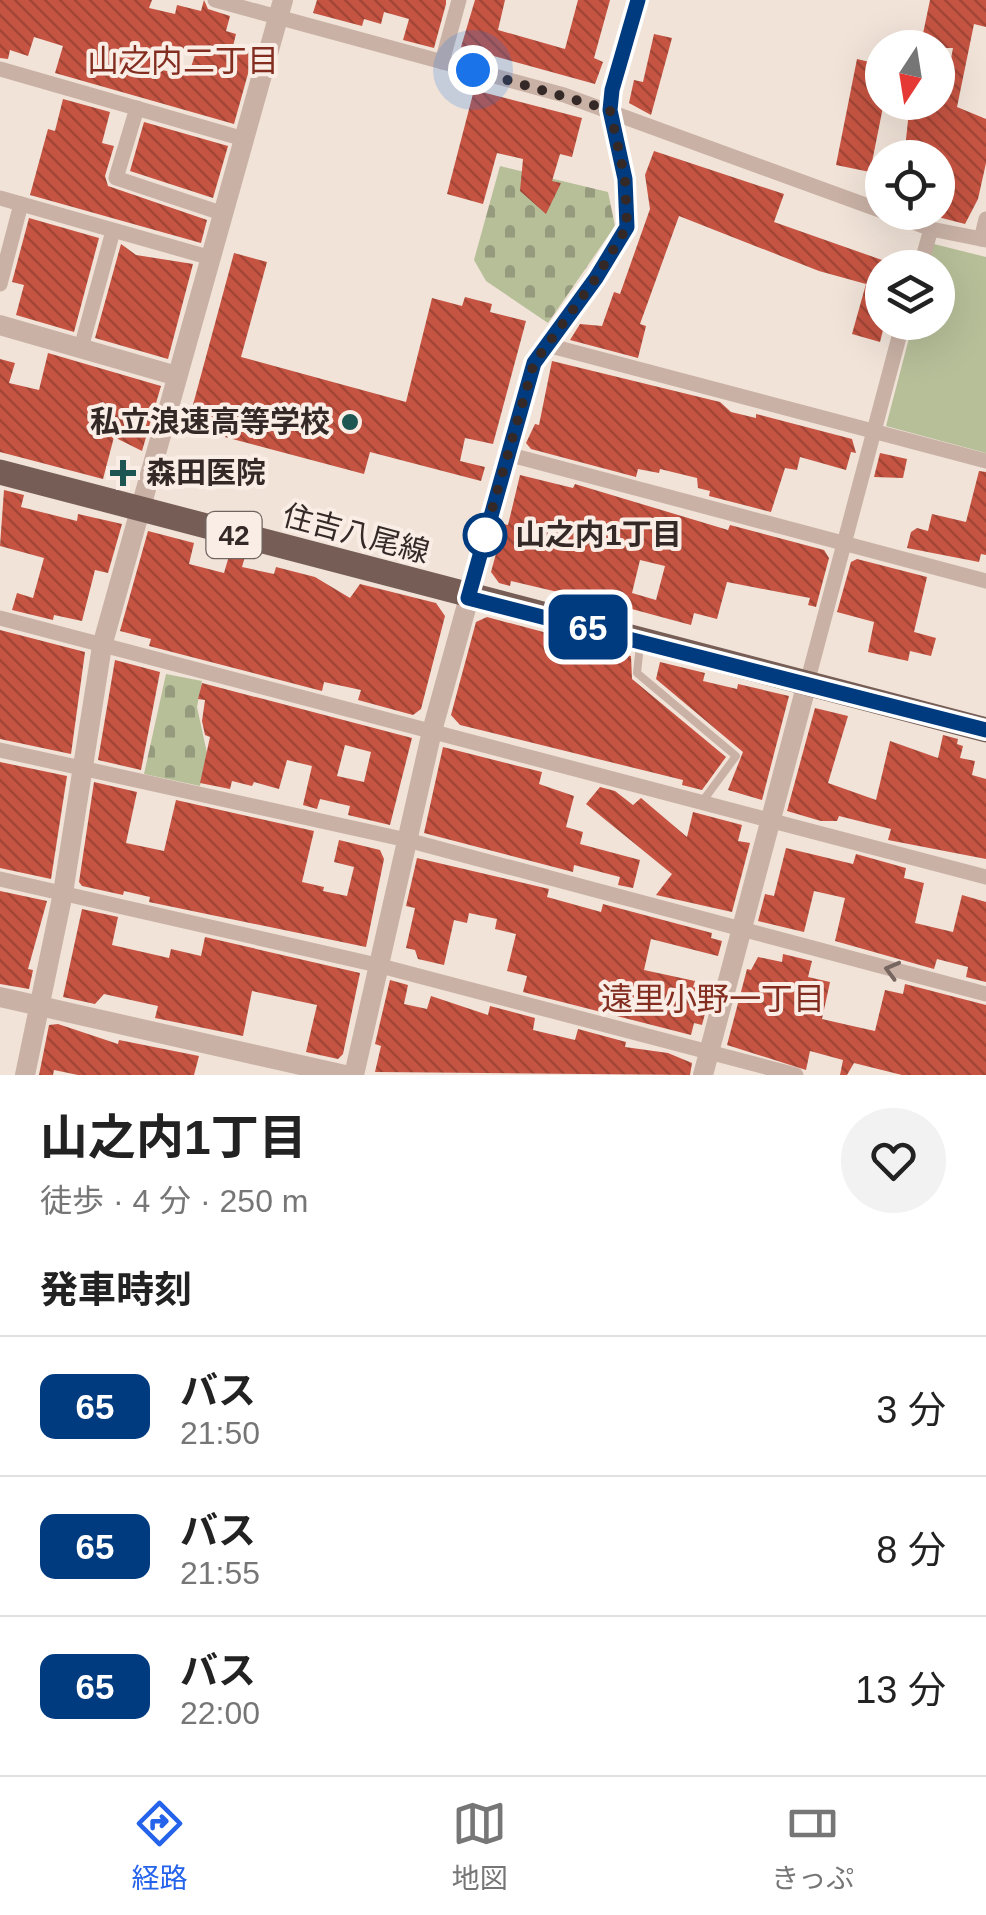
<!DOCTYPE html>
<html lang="ja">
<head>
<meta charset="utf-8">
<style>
	:root { --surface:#fff; --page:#f2f2f2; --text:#222; --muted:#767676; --line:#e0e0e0; --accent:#2563eb }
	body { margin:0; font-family:Arial,"Noto Sans JP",sans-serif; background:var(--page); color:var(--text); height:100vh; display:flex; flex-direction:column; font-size:38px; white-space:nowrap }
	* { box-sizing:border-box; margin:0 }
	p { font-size:32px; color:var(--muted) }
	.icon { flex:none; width:55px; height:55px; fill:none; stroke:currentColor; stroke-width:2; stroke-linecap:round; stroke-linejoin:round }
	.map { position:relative; height:1075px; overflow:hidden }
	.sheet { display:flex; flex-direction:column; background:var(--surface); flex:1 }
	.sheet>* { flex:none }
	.badge { padding:0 20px; border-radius:15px; font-size:35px; line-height:65px }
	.needle { width:65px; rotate:192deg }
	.tools { position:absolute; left:865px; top:30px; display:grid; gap:20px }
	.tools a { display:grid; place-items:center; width:90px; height:90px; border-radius:50%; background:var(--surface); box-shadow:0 10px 40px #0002; font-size:50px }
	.you { position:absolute; width:50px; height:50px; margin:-25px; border:8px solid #fff; border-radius:50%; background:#1a73e8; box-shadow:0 0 0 15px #1a73e833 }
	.map>.badge { position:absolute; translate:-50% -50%; box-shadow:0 0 0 5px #fff }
	h2 { padding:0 40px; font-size:38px; line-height:90px }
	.round { display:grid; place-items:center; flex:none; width:105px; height:105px; border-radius:52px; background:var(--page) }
	.summary { display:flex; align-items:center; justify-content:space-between; height:170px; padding:0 40px }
	h1 { font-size:48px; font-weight:700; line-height:75px }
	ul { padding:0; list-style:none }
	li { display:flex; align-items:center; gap:30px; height:140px; padding:0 40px; border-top:2px solid var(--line) }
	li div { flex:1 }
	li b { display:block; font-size:38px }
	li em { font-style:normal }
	li .badge { min-width:110px; font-weight:700; text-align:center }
	.dock { display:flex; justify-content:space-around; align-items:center; height:140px; border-top:2px solid var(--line); background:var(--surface); font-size:28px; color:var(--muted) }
	.dock a { display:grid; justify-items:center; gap:5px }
	.dock .selected { color:var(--accent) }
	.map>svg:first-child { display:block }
	.cemetery { fill:url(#cemetery-stones) }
	.pitch { fill:#b7bf99 }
	.building { fill:url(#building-back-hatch); fill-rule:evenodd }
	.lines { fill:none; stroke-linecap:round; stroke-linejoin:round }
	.service { stroke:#c9b1a5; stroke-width:8 }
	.minor { stroke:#c9b1a5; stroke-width:15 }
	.tertiary { stroke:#c9b1a5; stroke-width:20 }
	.primary { stroke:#765e57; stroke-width:25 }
	.oneway { stroke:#77665f }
	.line-casing { stroke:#fff; stroke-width:22 }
	.line { stroke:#003b80; stroke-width:15 }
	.walk { stroke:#342926; stroke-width:10; stroke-dasharray:0 18 }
	.poi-dot { fill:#1c5552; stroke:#f9ede5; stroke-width:4 }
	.stop-dot { fill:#fff; stroke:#003b80; stroke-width:5 }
	.labels { text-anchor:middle; stroke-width:8; stroke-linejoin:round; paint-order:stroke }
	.shield { fill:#f9ede5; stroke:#6f645f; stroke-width:2.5 }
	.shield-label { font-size:28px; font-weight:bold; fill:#342926 }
	.poi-label { font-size:30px; font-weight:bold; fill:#342926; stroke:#f9ede5; text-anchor:end }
	.street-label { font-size:30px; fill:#342926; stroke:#f9ede5 }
	.stop-label { font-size:30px; font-weight:bold; fill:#342926; stroke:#f9ede5; text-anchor:start }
	.neighbourhood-label { font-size:32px; fill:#822d20; stroke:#f9ede5 }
</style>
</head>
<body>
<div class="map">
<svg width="986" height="1075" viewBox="0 0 986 1075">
	<defs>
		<pattern id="cemetery-stones" width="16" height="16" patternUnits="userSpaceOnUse" patternTransform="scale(2.5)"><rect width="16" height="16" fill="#b7bf99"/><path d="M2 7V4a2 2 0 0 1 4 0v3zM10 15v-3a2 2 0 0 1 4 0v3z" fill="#969b7d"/></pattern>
		<pattern id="building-back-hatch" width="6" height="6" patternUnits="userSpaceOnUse" patternTransform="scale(2.5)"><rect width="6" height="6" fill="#c55442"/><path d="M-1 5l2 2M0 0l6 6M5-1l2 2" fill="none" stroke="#a14637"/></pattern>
	</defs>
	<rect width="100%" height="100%" fill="#f1e3d8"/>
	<g class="cemetery">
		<path d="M500 166 608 192 615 226 548 323 486 281 474 260Z"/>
		<path d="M166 674 202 681 197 707 207 753 200 786 144 774Z"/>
	</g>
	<path class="pitch" d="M934 244 986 257V453L886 426 913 323 938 322V268L928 267Z"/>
	<g class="building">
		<path d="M0 0H152L149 8 175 14 177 5 201 11 204 0 208 9 230 16 226 31 236 34 233 46 254 52 234 124 55 73 63 46 34 37 28 56 10 50 8 59 0 58ZM165 44 196 52 188 76 158 69Z"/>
		<path d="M317 0H446V4L434 48 403 40 409 19 384 12 381 24 364 19 362 26 313 13Z"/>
		<path d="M475 0H505L498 30 565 49 578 0H610L594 58 603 62 595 84 461 47Z"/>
		<path d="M930 0H986V27L974 24 957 107 986 119V163L978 199 965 224 938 217V158H904L910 102H943L953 48H920Z"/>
		<path d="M654 34 672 38 651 115 629 103 634 80 643 82Z"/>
		<path d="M857 59 882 65 884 102 870 172 836 165Z"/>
		<path d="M474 90 582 118 572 157 560 154 552 181 561 183 546 214 520 191 523 159 497 153 483 204 447 194Z"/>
		<path d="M63 99 110 112 102 143 114 146 105 176 108 186 207 220 201 243 30 195 48 129 55 131Z"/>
		<path d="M144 122 228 146 213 198 130 171Z"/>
		<path d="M654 151 784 194 774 222 882 260 885 322 880 342 852 334 866 284 819 271 679 216 640 324 646 326 638 358 570 340 580 324 602 326 614 292 620 294 650 209 645 175Z"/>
		<path d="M29 218 99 238 74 332 16 315 24 285 12 282Z"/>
		<path d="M121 244 136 255 193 264 168 359 95 338Z"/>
		<path d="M234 253 267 262 241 357 406 402 432 298 462 306 465 297 492 304 490 312 526 321 493 444 465 438 460 461 485 467 481 481 370 452 364 474 187 427Z"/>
		<path d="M48 353 161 386 142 451 114 437 103 479 0 452V359L15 363 9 383 39 390Z"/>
		<path d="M552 361 720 402 731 412 756 418V414L852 439 856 453 851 452 846 470 800 457 797 470 785 468 771 512 709 496 710 491 698 488 697 478 660 469 659 473 638 469 636 477 531 449 526 443 535 424 539 425Z"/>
		<path d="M880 453 907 459 903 478 874 477Z"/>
		<path d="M979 471 986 472V555L981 554 979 562 907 548 911 532 917 528 928 531 932 514 966 522Z"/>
		<path d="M520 475 573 488 575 484 728 530 730 525 824 550 829 558 816 607 808 605 810 598 727 582 717 619 694 613 691 625 628 608 626 617 562 593 511 581 510 586 499 583 491 572 504 524 508 525ZM640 560 665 566 656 600 632 593Z"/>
		<path d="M4 490 24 495 21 507 77 521 78 514 122 524 108 573 95 570 82 621 54 615 53 620 12 610 17 593 33 598 44 558 0 546Z"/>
		<path d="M148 531 194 543 189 564 224 573 231 549 246 553 242 567 274 574 276 567 315 577 350 598 360 584 436 603 445 616 421 709 413 715 358 700 361 690 324 682 322 691 149 646 151 639 120 631Z"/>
		<path d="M857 559 927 577 914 632 936 638 931 656 910 651 908 661 868 652 874 622 837 612 851 562Z"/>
		<path d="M487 617 562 637 560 647 620 659 621 654 631 656 632 679 726 757 702 790 682 785 683 780 460 725 451 715 455 700 476 622Z"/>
		<path d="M0 630 85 652 71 754 0 739Z"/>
		<path d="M115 660 160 672 141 770 98 760Z"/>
		<path d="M660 662 705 673 703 681 737 689 738 684 789 696 762 800 728 790 743 752 656 679Z"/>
		<path d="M202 683 412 738 390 825 348 815 350 806 320 799 317 809 303 805 312 766 287 760 279 789 254 782 252 786 232 781 230 789 200 783 210 737 205 735 202 721 205 700 198 699ZM345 745 371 752 364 782 337 776Z"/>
		<path d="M815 708 848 716 828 783 876 800 890 741 938 758 943 735 958 739 957 744 963 746 960 758 975 761 972 775 986 779V859L888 840 891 829 839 816 837 821H821L787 811Z"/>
		<path d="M443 747 542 772 539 784 574 796 566 827 583 832 580 844 640 860 633 888 618 885 620 877 574 865 573 872 424 833Z"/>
		<path d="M0 762 67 776 51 879 0 868Z"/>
		<path d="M94 782 137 792 126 843 164 851 176 800 314 831 302 882 324 887 323 891 347 896 354 867 334 862 339 840 380 850 384 859 366 947 149 902 150 897 124 891 123 895 82 886 79 882Z"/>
		<path d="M600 787 615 791 633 805 641 798 687 837 693 812 742 825 738 841 750 843 732 912 656 895 672 874 586 804Z"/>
		<path d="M786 848 853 864 856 854 906 868 904 878 924 883 915 923 953 932 962 895 986 902V982L966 977 968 967 937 959 934 969 835 941 845 898 814 891 804 932 758 921 765 894 774 896Z"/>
		<path d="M417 858 549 889 547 897 601 912 603 904 712 933 711 938 722 941 718 956 651 939 644 970 695 981 693 987 700 989 695 1009 706 1010 702 1025 694 1023 691 1035 523 992 527 976 507 971 516 934 495 929 497 919 469 913 467 923 454 920 444 965 418 959 415 950 406 948 415 908 406 906Z"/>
		<path d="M0 891 47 901 28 969 33 970 29 989 0 984Z"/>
		<path d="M82 909 118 917 112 945 169 958 171 949 201 956 205 937 360 973 343 1054 338 1059 306 1052 317 1005 252 991 243 1036 155 1018 158 1006 104 994 95 1004 63 997Z"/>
		<path d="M783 954 812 961 808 977 830 982 822 1019 848 1025 875 1031 885 990 903 994 905 984 986 1005V1075H902L854 1063 847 1075H840L843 1060 810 1051 806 1070 727 1045 747 969 751 970 758 957 782 962Z"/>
		<path d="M390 980 408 985 404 1004 427 1009 431 996 488 1015 490 1006 535 1018 533 1030 575 1040 578 1029 626 1042 625 1047 668 1053 692 1063 690 1075 375 1072 381 1046 375 1044Z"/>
		<path d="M58 1024 118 1044 119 1040 199 1056 194 1075H78L54 1070 53 1075H39L49 1025Z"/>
	</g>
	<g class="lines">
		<path class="service" d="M640 645 637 673 736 756 702 802"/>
		<g class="minor">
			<path d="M215 0 564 95 882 211"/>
			<path d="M442 62 459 0"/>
			<path d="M0 69 244 139"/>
			<path d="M137 108 116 178 221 213"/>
			<path d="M0 198 208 257"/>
			<path d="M887 212 931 229 986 240"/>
			<path d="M981 239 986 219"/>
			<path d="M920 268 931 229"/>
			<path d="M0 284 21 204"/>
			<path d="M547 345 986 461"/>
			<path d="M81 348 113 231"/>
			<path d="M507 454 986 581"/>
			<path d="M0 618 986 877"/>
			<path d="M807 683 903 322"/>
			<path d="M0 750 407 840 986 994"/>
			<path d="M0 879 377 965 796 1075"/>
		</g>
		<g class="tertiary">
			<path d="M0 325 177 376"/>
			<path d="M0 997 345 1075"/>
			<path d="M25 1075 63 893 102 646 283 0"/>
			<path d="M354 1075 432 731 534 363 596 278 627 227 625 179 610 110 612 90 638 0"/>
			<path d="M703 1075 807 683"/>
		</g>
		<path class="primary" d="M0 472 986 730"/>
	</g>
	<defs><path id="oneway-chevron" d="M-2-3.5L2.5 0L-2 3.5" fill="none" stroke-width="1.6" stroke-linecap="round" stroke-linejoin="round" transform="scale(2.5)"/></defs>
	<use class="oneway" href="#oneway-chevron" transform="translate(892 970) rotate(-165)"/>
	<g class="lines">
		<defs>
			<path id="line" d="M638 0 612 90 610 110 625 179 627 227 596 278 534 363 468 598 986 730"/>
		</defs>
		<use href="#line" class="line-casing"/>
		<use href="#line" class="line"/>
		<path class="walk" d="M473 70 610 110 625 179 627 227 596 278 534 363 481 548 485 535"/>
	</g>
	<g class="poi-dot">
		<circle cx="350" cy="422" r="10"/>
		<path d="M118 458h10v10h10v10h-10v10h-10v-10h-10v-10h10z"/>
	</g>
	<circle class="stop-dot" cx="485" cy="535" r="20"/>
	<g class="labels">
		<rect class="shield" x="206.5" y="512" width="55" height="46" rx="8"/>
		<g class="shield-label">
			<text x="234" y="545">42</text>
		</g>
		<g class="poi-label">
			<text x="330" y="432">私立浪速高等学校</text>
			<text x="146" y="483" text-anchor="start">森田医院</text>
		</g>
		<g class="street-label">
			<text transform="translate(356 534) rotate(15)" y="10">住吉八尾線</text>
		</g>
		<g class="stop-label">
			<text x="515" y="545">山之内1丁目</text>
		</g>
		<g class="neighbourhood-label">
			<text x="183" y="72">山之内二丁目</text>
			<text x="713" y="1010">遠里小野一丁目</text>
		</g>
	</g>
</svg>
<div class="tools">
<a><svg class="needle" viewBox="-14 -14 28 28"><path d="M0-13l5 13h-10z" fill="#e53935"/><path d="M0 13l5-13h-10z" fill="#767676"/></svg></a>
<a><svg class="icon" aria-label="locate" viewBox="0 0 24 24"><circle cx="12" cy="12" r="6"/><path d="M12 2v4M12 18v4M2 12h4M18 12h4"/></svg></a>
<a><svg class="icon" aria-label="layers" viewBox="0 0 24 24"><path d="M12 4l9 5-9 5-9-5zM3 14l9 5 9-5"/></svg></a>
</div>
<div class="you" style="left:473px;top:70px"></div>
<b class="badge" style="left:588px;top:627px;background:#003b80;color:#fff">65</b>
</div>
<section class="sheet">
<div class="summary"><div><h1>山之内1丁目</h1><p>徒歩 · 4 分 · 250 m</p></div><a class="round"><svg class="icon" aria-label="heart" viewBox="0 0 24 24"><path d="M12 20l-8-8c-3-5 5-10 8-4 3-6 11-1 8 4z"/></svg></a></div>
<h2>発車時刻</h2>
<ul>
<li><span class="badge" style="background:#003b80;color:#fff">65</span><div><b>バス</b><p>21:50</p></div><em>3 分</em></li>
<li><span class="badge" style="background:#003b80;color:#fff">65</span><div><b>バス</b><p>21:55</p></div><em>8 分</em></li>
<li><span class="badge" style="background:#003b80;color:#fff">65</span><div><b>バス</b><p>22:00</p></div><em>13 分</em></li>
</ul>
</section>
<nav class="dock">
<a class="selected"><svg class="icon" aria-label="directions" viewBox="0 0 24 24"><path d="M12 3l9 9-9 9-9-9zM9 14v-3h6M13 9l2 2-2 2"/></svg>経路</a>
<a><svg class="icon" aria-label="map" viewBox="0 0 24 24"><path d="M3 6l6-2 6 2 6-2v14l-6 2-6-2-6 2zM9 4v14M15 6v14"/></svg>地図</a>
<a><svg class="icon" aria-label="tickets" viewBox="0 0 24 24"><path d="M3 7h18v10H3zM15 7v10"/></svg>きっぷ</a>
</nav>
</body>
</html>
